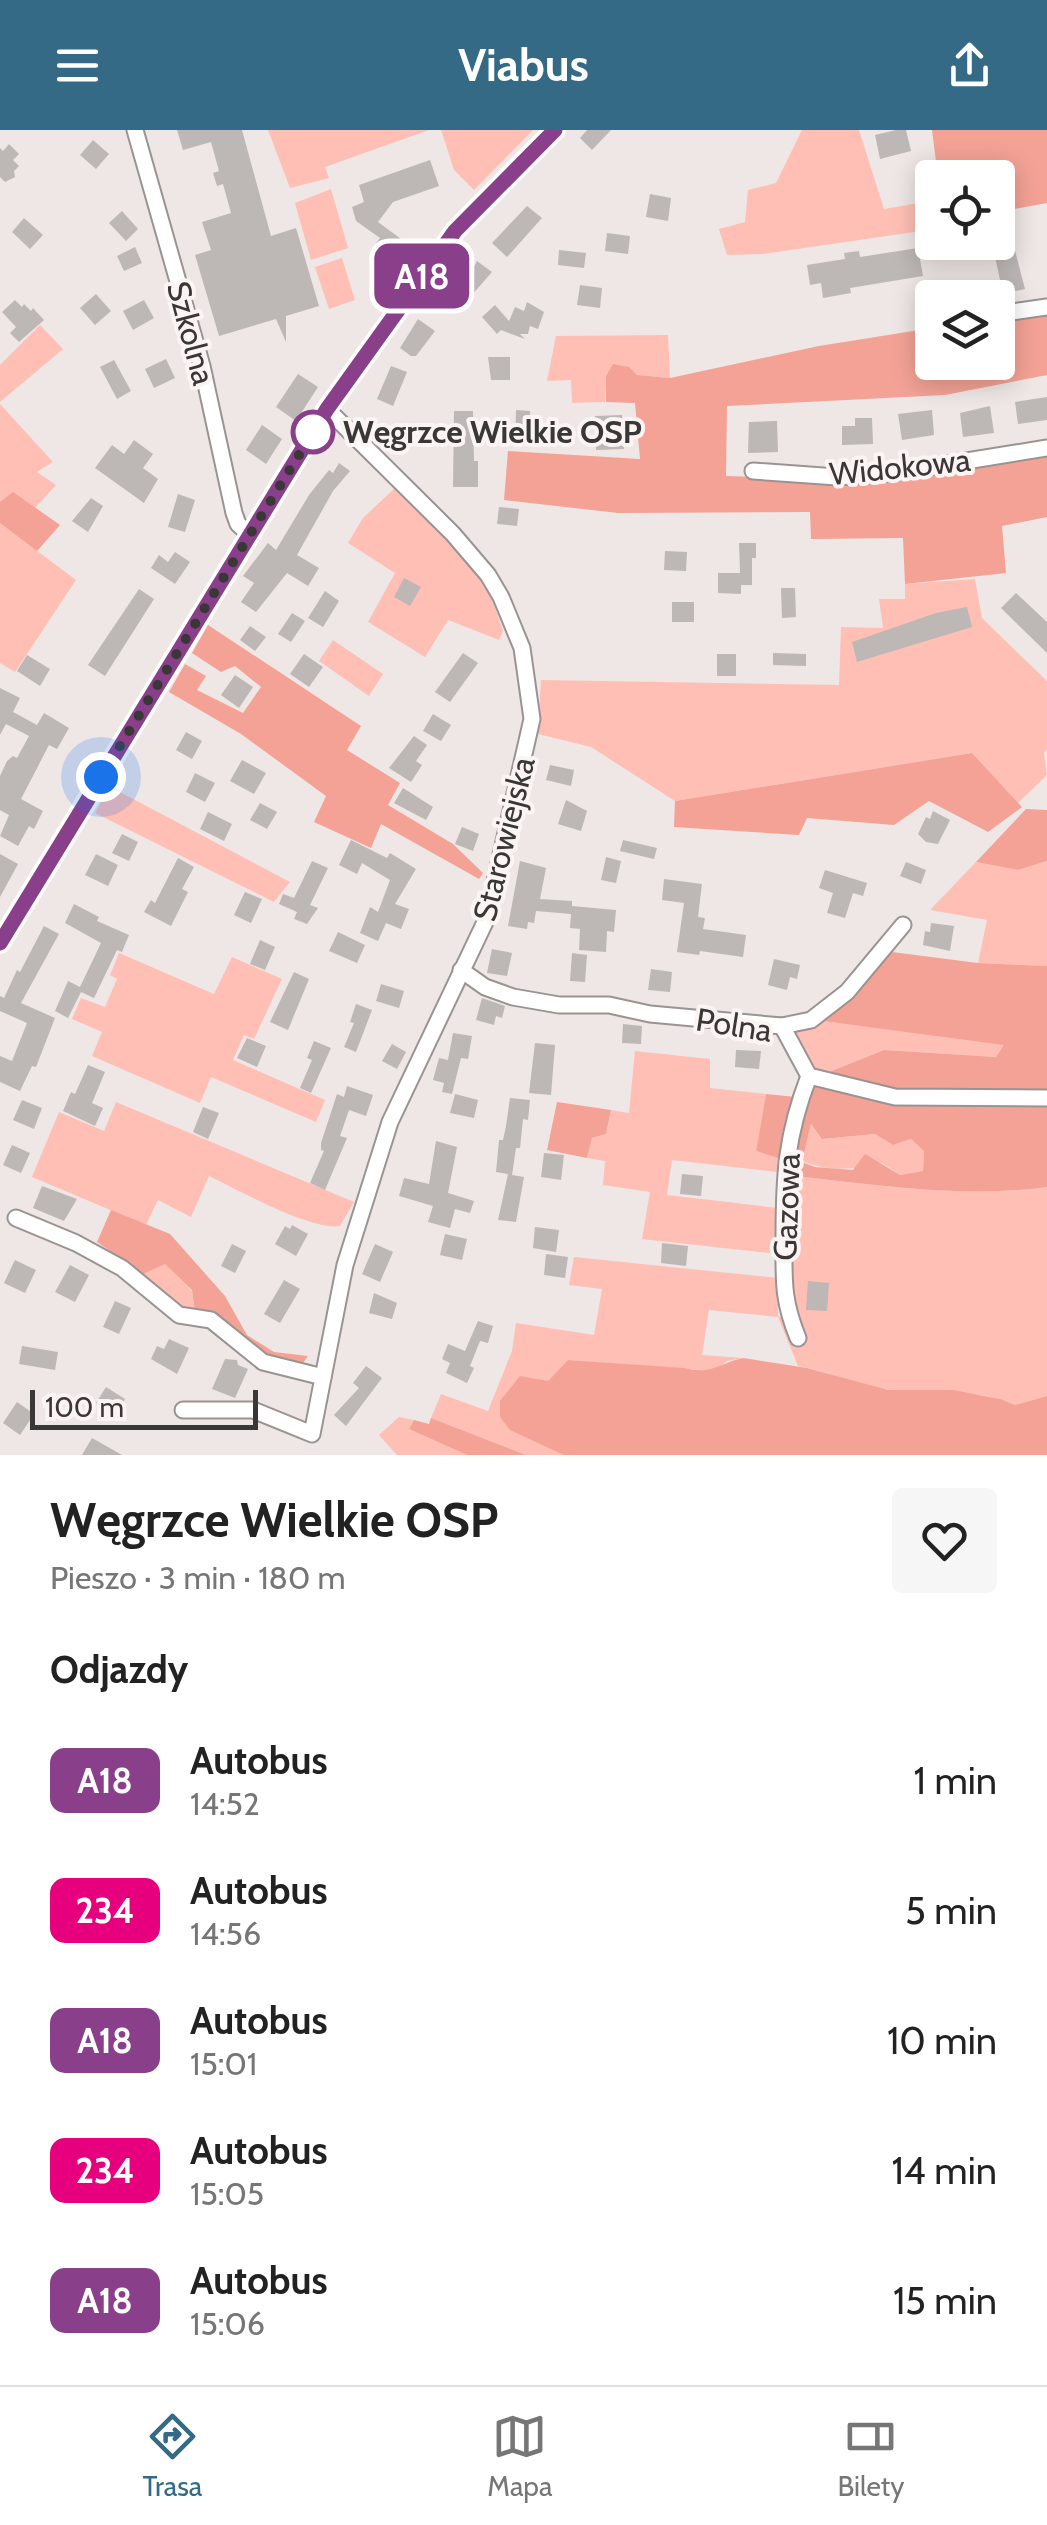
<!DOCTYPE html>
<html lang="pl">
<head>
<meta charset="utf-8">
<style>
	:root { --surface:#fff; --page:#f6f6f6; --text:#222; --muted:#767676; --line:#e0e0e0; --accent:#356a86 }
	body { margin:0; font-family:Cabin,sans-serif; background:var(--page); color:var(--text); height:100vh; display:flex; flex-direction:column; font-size:38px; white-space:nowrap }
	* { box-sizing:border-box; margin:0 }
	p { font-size:32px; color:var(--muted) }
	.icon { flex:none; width:55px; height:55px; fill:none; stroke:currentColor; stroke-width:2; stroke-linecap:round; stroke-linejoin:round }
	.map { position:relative; height:1325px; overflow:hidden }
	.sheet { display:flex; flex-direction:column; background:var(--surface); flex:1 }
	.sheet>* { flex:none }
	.badge { padding:0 20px; border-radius:15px; font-size:35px; line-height:65px }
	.fabs { position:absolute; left:915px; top:30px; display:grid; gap:20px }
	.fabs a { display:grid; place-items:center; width:100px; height:100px; border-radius:10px; background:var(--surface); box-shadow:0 5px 25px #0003; font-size:50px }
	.scale { position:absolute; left:30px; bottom:25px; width:228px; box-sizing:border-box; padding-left:10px; border:5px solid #3a3737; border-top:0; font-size:28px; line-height:35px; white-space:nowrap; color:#3a3737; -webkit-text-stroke:8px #fbf4f3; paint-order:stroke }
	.you { position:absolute; width:50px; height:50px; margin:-25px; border:8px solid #fff; border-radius:50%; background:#1a73e8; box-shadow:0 0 0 15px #1a73e833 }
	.map>.badge { position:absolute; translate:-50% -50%; box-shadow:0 0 0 5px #fff }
	h2 { padding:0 50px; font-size:38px; line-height:90px }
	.round { display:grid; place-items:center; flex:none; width:105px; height:105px; border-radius:10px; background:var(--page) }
	.headline { display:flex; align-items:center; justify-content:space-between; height:170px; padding:0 50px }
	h1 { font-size:48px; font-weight:700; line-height:75px }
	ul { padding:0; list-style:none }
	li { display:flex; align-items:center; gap:30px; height:130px; padding:0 50px }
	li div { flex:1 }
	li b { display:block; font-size:38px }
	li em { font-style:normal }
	li .badge { min-width:110px; font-weight:700; text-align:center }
	header { display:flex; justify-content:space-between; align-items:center; height:130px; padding:0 50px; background:var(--accent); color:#fff; font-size:45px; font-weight:700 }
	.menu { display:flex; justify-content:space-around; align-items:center; height:140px; border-top:2px solid var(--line); background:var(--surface); font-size:28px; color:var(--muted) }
	.menu a { display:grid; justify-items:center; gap:5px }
	.menu .active { color:var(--accent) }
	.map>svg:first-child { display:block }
	.green { fill:#ffbfb5 }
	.forest { fill:#f4a295; fill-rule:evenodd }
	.building { fill:#bdb7b6 }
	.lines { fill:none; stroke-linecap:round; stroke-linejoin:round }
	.minor-casing { stroke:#999392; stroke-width:19 }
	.minor { stroke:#fff; stroke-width:15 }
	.line-casing { stroke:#fff; stroke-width:22 }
	.line { stroke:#893f8a; stroke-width:15 }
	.walk { stroke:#3a3737; stroke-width:10; stroke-dasharray:0 18 }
	.stop-dot { fill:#fff; stroke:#893f8a; stroke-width:5 }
	.labels { text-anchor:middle; stroke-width:8; stroke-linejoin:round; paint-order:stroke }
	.street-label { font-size:32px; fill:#3a3737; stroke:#fbf4f3 }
	.stop-label { font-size:32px; font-weight:bold; fill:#3a3737; stroke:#fbf4f3; text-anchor:start }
</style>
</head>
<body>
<header><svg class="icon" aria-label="menu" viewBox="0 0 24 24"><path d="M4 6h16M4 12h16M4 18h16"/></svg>Viabus<svg class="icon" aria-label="share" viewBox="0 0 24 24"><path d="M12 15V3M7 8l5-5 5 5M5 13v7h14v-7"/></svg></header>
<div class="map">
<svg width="1047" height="1325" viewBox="0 0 1047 1325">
	<rect width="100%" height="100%" fill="#eee7e6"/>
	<g class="green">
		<path d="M268 0H429L325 37 329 48 290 58Z"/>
		<path d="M441 0H533L474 60 454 40Z"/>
		<path d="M802 0H859L884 79 932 71V94L927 95 928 100 763 124 727 125 719 99 745 92 748 60 776 53Z"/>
		<path d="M331 59 348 118 311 130 295 73Z"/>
		<path d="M342 128 355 170 329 179 315 137Z"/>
		<path d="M40 195 63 219 0 272V235Z"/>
		<path d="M668 205 670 248 637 245 628 237 606 246 605 272 572 273 571 250 547 251 556 206Z"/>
		<path d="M0 274 53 332 37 342 56 355 35 378 13 363 0 372Z"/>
		<path d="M395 358 463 425 490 463 503 501 499 510 448 490 425 527 368 492 395 443 348 413 363 388Z"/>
		<path d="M0 393 76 450 15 542 0 533Z"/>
		<path d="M975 449 982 488 1047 551V619L1044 623 1047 645 1018 673 972 623 675 671 591 617 538 604 541 550 839 555 841 497 883 498 879 469H905V454Z"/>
		<path d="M333 510 383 544 369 566 319 531Z"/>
		<path d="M108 660 120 662 290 752 274 772 95 683Z"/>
		<path d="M1047 731V836L978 833 987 790 930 780 976 732 1018 740Z"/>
		<path d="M119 823 214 864 232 827 282 849 254 909 244 905 233 930 325 970 316 992 211 947 200 973 92 926 102 902 72 889 81 868 105 877 117 849 110 845Z"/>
		<path d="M823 891 1005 914 996 927 884 920 814 948 792 908 794 900Z"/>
		<path d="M635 921 710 929V958L766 964 756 1021 781 1029 778 1042 672 1030 667 1065 778 1078V1124L642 1109 650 1062 603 1055 605 1031 587 1028 592 1008 606 1004 611 980 629 983Z"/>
		<path d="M116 972 354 1072 340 1096C312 1101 238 1060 209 1046L191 1087 158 1070 146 1095 32 1047 59 982 104 1001Z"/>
		<path d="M811 994 822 1009 875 1004 893 1015 911 1009 924 1021 923 1041 900 1045 882 1033C854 1040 829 1042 802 1031Z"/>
		<path d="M792 1046C875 1054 963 1069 1047 1057V1266L1015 1275C974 1257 933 1264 890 1260 859 1257 829 1241 798 1236L778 1187 709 1180 702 1225 743 1228 727 1231 714 1241 568 1230 548 1251 556 1320 564 1325H526L431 1288 441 1264 488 1281 512 1221 516 1193 594 1205 602 1159 569 1155 574 1127 778 1148V1186L796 1194 790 1123Z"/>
		<path d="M165 1133 192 1161 195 1182 179 1178 143 1144Z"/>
		<path d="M399 1287 414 1290 409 1299 467 1325H397L379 1305Z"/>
	</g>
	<g class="forest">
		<path d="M932 0H1047V73L998 82V48L938 47Z"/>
		<path d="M1047 182V245L945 265 727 276 726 346 866 351 1047 326V387L1002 396 1006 443 905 454 903 408 811 409 810 382 618 383 504 370 508 321 640 329 635 273 606 272V246L613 234 629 237 637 245 670 248 819 216 932 198V232H998V189Z"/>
		<path d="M13 362 60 395 37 421 0 393V372Z"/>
		<path d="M208 495 361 596 347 620 400 653 388 675 453 714 483 743 479 749 381 694 371 718 314 692 326 666 241 604 169 562 185 534 206 546 197 560 243 583 261 557 235 536 221 542 192 523Z"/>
		<path d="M972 623 1022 677 988 702 929 671 894 695 807 688 799 705 674 697 675 671Z"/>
		<path d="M1026 679 1047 680V731L1018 740 976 732Z"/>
		<path d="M892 822 978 833 1047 836V1057C963 1069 875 1054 792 1046L797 993 814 948 884 920 996 927 1004 915 823 891ZM811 994 822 1009 875 1004 893 1015 911 1009 924 1021 923 1041 900 1045 865 1024 853 1040 815 1037 802 1032Z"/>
		<path d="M766 964 796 967 781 1029 756 1021Z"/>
		<path d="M557 972 611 980 606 1004 592 1008 587 1028 547 1020Z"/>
		<path d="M111 1080 170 1104 225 1166 247 1205 274 1222 308 1226 301 1236 273 1231 195 1182 192 1160 165 1134 143 1144 97 1112Z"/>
		<path d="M743 1228 807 1238 888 1260H953L1000 1269 1015 1275 1047 1266V1325H564L510 1300 500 1287V1271L520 1246 548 1251 568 1230 684 1238C713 1245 717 1234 743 1228Z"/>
		<path d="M431 1288 526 1325H467L409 1299 414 1290 429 1294Z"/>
	</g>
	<g class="building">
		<path d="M177 0H242L271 106 296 98 319 176 286 186V212L276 189 219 206 195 125 211 120 202 92 231 83 223 54 217 56 213 43 219 41 211 12 183 20Z"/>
		<path d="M587 0H611L592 20 580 8Z"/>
		<path d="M896 0H906L911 21 880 29 875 5Z"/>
		<path d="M93 10 109 24 96 39 80 25Z"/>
		<path d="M9 14 19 24 13 30 19 36 14 41 15 47 5 52 0 47V18L3 21Z"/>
		<path d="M430 30 439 56 393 72 378 92 405 112 392 129 374 116 380 108 356 91 352 77 364 72 359 55Z"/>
		<path d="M650 64 671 68 668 91 646 87Z"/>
		<path d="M527 76 542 88 507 127 492 113Z"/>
		<path d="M122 81 138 99 126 111 109 93Z"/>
		<path d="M24 88 43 105 30 119 12 102Z"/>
		<path d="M607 103 630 106 628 124 605 121Z"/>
		<path d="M1012 109 1025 159 1006 163 1004 150H1000L992 113Z"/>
		<path d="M135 117 142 133 124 141 117 126Z"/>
		<path d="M918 118 923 146 850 158 851 163 823 168 821 153 810 155 807 135 845 129 844 123 859 121 860 127Z"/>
		<path d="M559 120 586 123 584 138 558 135Z"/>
		<path d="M477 131 492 142 464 174 467 158 449 182 433 170 459 137 469 146Z"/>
		<path d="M580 155 602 158 600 178 577 175Z"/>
		<path d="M96 164 111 181 95 195 80 178Z"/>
		<path d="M15 170 22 177 24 174 31 181 33 178 44 190 19 212 10 203 16 197 2 182Z"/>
		<path d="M144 170 154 188 133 200 123 181Z"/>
		<path d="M527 172 544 182 538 199 530 196 528 204H520L525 209 501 200 497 204 482 187 495 175 509 191 515 177 524 181Z"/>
		<path d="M418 189 435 201 416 226H411L400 218Z"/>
		<path d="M488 227H510V250H491Z"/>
		<path d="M166 229 175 248 154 258 145 239Z"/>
		<path d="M114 230 131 261 117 269 100 237Z"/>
		<path d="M391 236 407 242 393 276 377 269Z"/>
		<path d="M298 244 318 257 296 291 276 277Z"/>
		<path d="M1047 267V290L1018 294 1015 272Z"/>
		<path d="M990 276 994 303 963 307 960 283Z"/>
		<path d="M516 280 530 281 531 315H515Z"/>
		<path d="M932 280 934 305 902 310 898 284Z"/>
		<path d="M454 281H473L474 331H478V357H453Z"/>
		<path d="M622 285 624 319 596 320 595 286Z"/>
		<path d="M855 288H872L873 314 842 315V296H855Z"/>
		<path d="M777 291 778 322 748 323 749 292Z"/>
		<path d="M262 295 282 309 266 334 246 320Z"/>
		<path d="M134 310 153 324 143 338 158 349 144 373 95 338 112 315 124 324Z"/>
		<path d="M339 333 350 341 333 361 297 425 319 438 308 456 287 443 256 482 241 472 254 453 243 446 268 413 276 420 309 365 329 340 333 343Z"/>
		<path d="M178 364 195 370 185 402 168 397Z"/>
		<path d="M91 368 103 376 88 402 72 391Z"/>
		<path d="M499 377 519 379 517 396 497 394Z"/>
		<path d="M739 413H756V428H752V455H741V464L718 463V443H740Z"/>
		<path d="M665 421 687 422 686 441 664 440Z"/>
		<path d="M175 422 190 432 175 454 151 438 159 425 168 432Z"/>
		<path d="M404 448 421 457 410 476 394 467Z"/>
		<path d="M781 458H795L796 487 782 488Z"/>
		<path d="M139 459 154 469 105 546 88 535Z"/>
		<path d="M325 461 339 471 323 497 308 488Z"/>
		<path d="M1016 463 1047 492V523L1001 478Z"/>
		<rect x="672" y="472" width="22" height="20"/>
		<path d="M967 477 972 497 857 532 852 512 936 483Z"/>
		<path d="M292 483 305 491 291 512 278 504Z"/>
		<path d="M250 496 266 507 255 521 240 510Z"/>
		<path d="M463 523 478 533 450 572 435 562Z"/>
		<path d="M773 523 806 524V536L773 535Z"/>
		<path d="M304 524 323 537 309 557 290 544Z"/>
		<rect x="717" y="524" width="19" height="22"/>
		<path d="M27 525 50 539 40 556 17 541Z"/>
		<path d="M235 545 253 557 239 578 221 565Z"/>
		<path d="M0 558 20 568 13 582 37 595 44 583 69 598 57 619 49 615 21 669 43 681 34 699 29 696 18 716 0 706 9 685 0 680V646L7 631 13 626 17 628 29 606 6 594 0 605Z"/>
		<path d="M433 584 451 595 441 611 423 601Z"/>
		<path d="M186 602 202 611 192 629 176 620Z"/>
		<path d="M414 606 427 615 416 631 422 635 411 652 389 638Z"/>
		<path d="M242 630 266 643 254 664 230 651Z"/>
		<path d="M550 635 574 640 571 656 546 650Z"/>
		<path d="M195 643 215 653 205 672 186 662Z"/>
		<path d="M403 658 433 677 426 690 394 673Z"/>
		<path d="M566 670 587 681 581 701 558 694Z"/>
		<path d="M260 673 277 682 267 699 250 690Z"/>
		<path d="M933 681 950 690 938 714 926 712 918 704 926 687 930 689Z"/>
		<path d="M208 682 232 694 224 711 200 699Z"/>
		<path d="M462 697 479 704 473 721 455 714Z"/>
		<path d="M122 704 138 712 129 731 112 723Z"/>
		<path d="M351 710 387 728 390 723 416 739 395 774 409 779 401 799 386 793 378 811 360 803 370 777 378 782 390 750 362 733 357 744 339 735Z"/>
		<path d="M623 710 657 718 654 729 620 721Z"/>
		<path d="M0 724 18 734 0 767Z"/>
		<path d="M96 724 118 735 108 756 85 745Z"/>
		<path d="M606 727 621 731 616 753 601 750Z"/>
		<path d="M178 728 194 737 182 759 188 762 171 796 144 782 151 770 155 773Z"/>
		<path d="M312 731 328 738 310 775 318 778 307 794 294 789 297 782 279 774 283 764 294 768Z"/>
		<path d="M520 731 546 738 540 769 572 771V776L616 780 614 802 607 801 606 822 579 820 580 799 570 798 571 784 536 781 534 793 528 792 527 799 508 796Z"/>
		<path d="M906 732 926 740 921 754 900 746Z"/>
		<path d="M825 740 867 753 863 766 853 763 845 788 827 783 833 763 819 758Z"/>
		<path d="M664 749 702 754 698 787 705 788 703 799 746 805 743 827 700 821 699 825 677 822 684 773 662 770Z"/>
		<path d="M245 762 262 769 251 793 234 785Z"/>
		<path d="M74 774 99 787 97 791 129 805 122 822 117 820 94 868 81 862 68 888 55 881 68 851 80 857 101 813 65 793Z"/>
		<path d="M931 793 954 796 950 821 923 815 925 801 930 802Z"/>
		<path d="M44 796 59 804 21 873 55 888 36 937 32 936 20 961 0 952V926L12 931 27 893 0 881V866L4 868 17 840 20 842Z"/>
		<path d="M338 802 365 815 357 833 329 821Z"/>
		<path d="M260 810 275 817 265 840 250 834Z"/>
		<path d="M492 819 512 823 507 846 487 843Z"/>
		<path d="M572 823 587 825 585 852 570 851Z"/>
		<path d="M774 829 800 835 797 849 790 847 787 860 768 855Z"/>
		<path d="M651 839 672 842 670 862 648 860Z"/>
		<path d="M294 842 309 849 288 900 270 892Z"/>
		<path d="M381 854 404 861 399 878 376 871Z"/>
		<path d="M482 868 505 876 502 888 496 886 494 895 476 890Z"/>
		<path d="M356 874 372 880 356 922 344 917 354 893 350 892Z"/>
		<path d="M623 894 642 896 641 914 622 913Z"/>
		<path d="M453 903 472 906 468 929 461 928 452 964 442 962 444 953 433 950 439 928 448 930Z"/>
		<path d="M247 908 266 916 257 937 237 928Z"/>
		<path d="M314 911 331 918 311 963 300 958 312 930 307 928Z"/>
		<path d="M535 913 555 915 551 965 529 963Z"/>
		<path d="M392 914 406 922 397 939 382 931Z"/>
		<path d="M736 920 761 921 759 939 735 937Z"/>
		<path d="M88 935 105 942 92 973 103 978 95 996 63 981 71 962 75 964Z"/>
		<path d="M347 956 373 965 366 986 349 980 340 1006 347 1008 325 1060 310 1053 324 1021 321 1020V1013L337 964 344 967Z"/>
		<path d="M455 964 478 970 474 988 450 983Z"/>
		<path d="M510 968 530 970 528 990 523 989 520 1018H516L512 1045 524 1047 516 1092 498 1090 508 1044 496 1042 499 1010H503L506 996Z"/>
		<path d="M22 970 42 978 34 999 13 990Z"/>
		<path d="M203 977 219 983 208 1009 193 1002Z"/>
		<path d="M436 1011 457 1017 448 1063 474 1071 470 1083 455 1079 450 1098 428 1092 433 1076 399 1066 404 1048 429 1054Z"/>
		<path d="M12 1015 30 1023 21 1043 3 1035Z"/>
		<path d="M544 1023 564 1025 561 1050 541 1047Z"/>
		<path d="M682 1044 703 1046 701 1066 680 1064Z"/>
		<path d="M42 1056 77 1069 64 1091 33 1078Z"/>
		<path d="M292 1095 308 1104 296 1126 275 1114 285 1096 290 1099Z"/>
		<path d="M535 1097 559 1100 556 1122 533 1118Z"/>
		<path d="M445 1104 467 1109 462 1130 440 1125Z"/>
		<path d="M662 1113 688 1116 686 1136 661 1133Z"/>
		<path d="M232 1114 246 1121 235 1143 221 1136Z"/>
		<path d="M375 1114 393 1122 380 1152 362 1144Z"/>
		<path d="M546 1124 568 1127 565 1148 544 1145Z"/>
		<path d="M15 1130 36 1140 25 1163 4 1153Z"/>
		<path d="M70 1135 89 1145 75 1172 55 1162Z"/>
		<path d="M284 1150 300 1159 280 1193 264 1184Z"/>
		<path d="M808 1151 829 1153 827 1181 806 1180Z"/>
		<path d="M374 1163 397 1173 392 1189 369 1183Z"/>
		<path d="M115 1171 131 1178 119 1204 103 1197Z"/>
		<path d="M478 1191 493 1196 488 1213 480 1211 470 1236 474 1238 467 1253 446 1243 450 1233 442 1229 448 1214 465 1221Z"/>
		<path d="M169 1209 189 1218 177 1244 151 1229 157 1216 164 1219Z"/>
		<path d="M22 1216 58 1222 55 1240 19 1234Z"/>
		<path d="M225 1229 237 1230 238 1235 248 1239 235 1268 212 1259Z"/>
		<path d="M366 1236 382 1248 346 1296 334 1285 359 1258 353 1253Z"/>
		<path d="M106 1257 125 1269 117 1285 96 1273Z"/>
		<path d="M17 1272 34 1284 20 1305 3 1293Z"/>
		<path d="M92 1308 122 1325H82Z"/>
	</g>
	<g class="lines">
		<defs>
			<g id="minor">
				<path d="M135 0 202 236 234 383 238 394 249 404"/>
				<path d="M998 184 1047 177"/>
				<path d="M753 341 837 347 892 343 1047 318"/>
				<path d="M0 813 327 279 455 101 555 0"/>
				<path d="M461 840 485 857 513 867 559 875H609L650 884 782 896 811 890 847 862 903 795"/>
				<path d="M782 896 809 946 895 967 1047 968"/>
				<path d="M16 1088 76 1113 122 1138 179 1185 211 1190 263 1232 323 1247"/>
				<path d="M798 1208C782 1169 784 1149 784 1108 784 1045 786 1006 809 946"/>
				<path d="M183 1280H253L312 1304 345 1135 390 992 486 790 532 589 522 518 501 467 488 445 453 404 327 279"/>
			</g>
		</defs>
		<use href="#minor" class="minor-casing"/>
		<use href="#minor" class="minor"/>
	</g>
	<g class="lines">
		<defs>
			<path id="line" d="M0 813 327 279 455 101 555 0"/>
		</defs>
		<use href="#line" class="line-casing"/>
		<use href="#line" class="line"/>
		<path class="walk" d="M101 647 313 302"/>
	</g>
	<circle class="stop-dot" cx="313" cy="302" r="20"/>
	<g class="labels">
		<g class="street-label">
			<text transform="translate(191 203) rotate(75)" y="11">Szkolna</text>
			<text transform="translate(900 337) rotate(-6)" y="11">Widokowa</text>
			<text transform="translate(504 709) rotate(-76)" y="11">Starowiejska</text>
			<text transform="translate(734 895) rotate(9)" y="11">Polna</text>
			<text transform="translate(787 1077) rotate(-88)" y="11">Gazowa</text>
		</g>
		<g class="stop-label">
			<text x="343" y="313">Węgrzce Wielkie OSP</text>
		</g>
	</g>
</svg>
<div class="fabs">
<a><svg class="icon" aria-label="locate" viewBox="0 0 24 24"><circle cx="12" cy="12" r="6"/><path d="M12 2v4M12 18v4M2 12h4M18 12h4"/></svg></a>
<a><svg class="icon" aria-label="layers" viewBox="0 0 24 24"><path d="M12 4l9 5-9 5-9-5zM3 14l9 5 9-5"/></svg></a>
</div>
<div class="scale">100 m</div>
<div class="you" style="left:101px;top:647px"></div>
<b class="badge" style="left:422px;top:146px;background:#893f8a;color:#fff">A18</b>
</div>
<section class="sheet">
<div class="headline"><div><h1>Węgrzce Wielkie OSP</h1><p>Pieszo · 3 min · 180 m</p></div><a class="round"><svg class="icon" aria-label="heart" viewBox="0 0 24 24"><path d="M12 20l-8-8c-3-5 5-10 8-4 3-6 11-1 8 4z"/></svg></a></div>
<h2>Odjazdy</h2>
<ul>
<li><span class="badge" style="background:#893f8a;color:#fff">A18</span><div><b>Autobus</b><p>14:52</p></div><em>1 min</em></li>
<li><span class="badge" style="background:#e6007e;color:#fff">234</span><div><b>Autobus</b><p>14:56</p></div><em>5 min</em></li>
<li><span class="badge" style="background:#893f8a;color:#fff">A18</span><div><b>Autobus</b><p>15:01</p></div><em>10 min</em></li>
<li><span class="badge" style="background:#e6007e;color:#fff">234</span><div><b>Autobus</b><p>15:05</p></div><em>14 min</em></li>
<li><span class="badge" style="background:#893f8a;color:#fff">A18</span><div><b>Autobus</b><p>15:06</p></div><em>15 min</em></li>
</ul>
</section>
<nav class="menu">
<a class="active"><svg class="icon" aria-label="directions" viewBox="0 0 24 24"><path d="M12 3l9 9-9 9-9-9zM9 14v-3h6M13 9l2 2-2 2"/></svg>Trasa</a>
<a><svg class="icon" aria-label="map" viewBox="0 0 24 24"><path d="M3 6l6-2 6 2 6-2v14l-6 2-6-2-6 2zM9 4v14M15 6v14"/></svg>Mapa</a>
<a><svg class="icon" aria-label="tickets" viewBox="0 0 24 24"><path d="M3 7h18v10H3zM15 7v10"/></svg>Bilety</a>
</nav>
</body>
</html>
